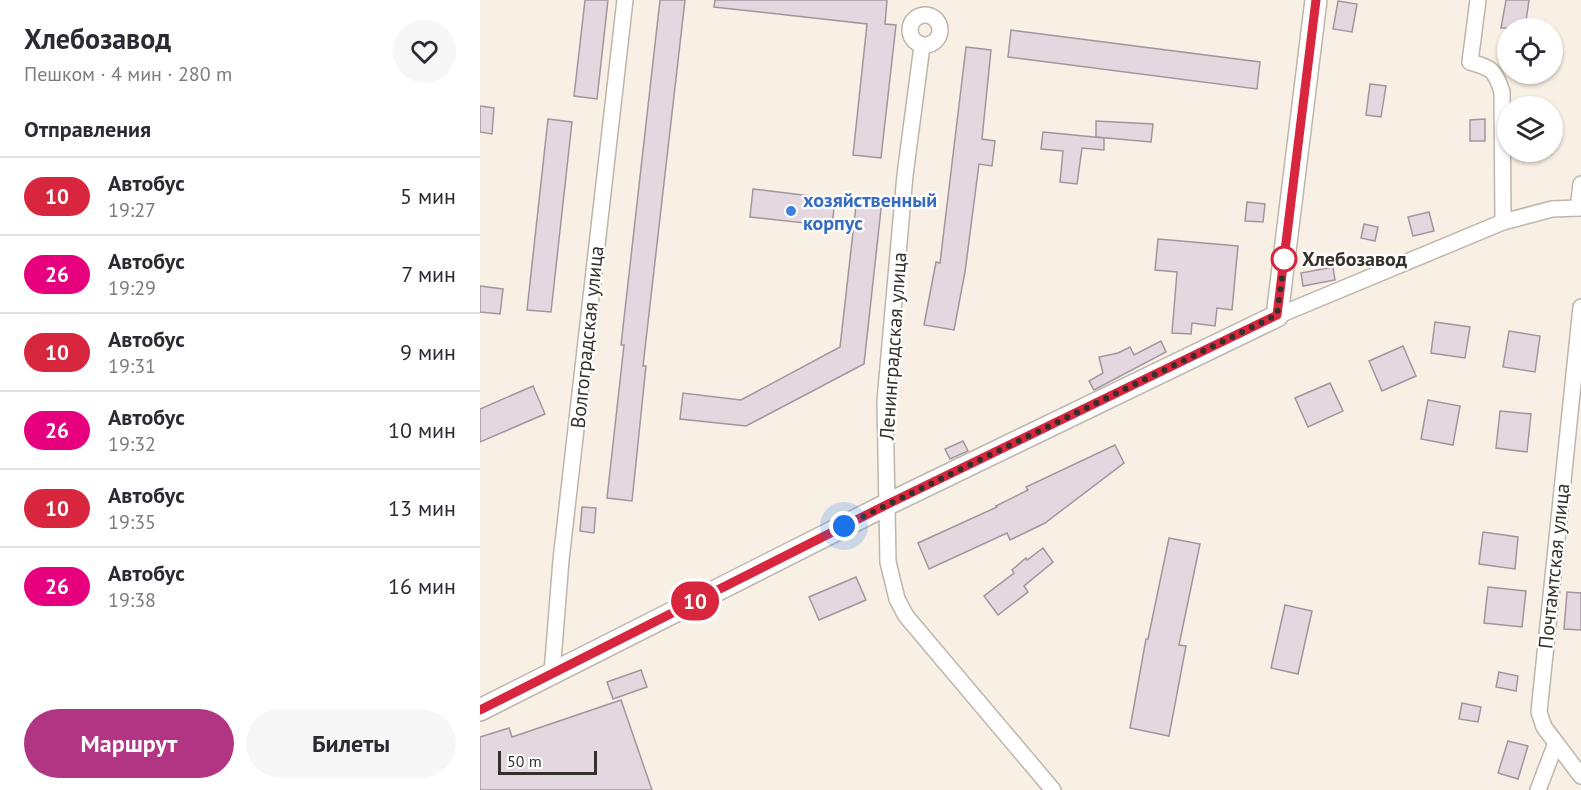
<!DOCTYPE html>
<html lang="ru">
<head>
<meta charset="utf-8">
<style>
	:root { --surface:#fff; --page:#f7f7f7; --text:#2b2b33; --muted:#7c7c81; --line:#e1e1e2; --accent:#b23584 }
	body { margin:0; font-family:"PT Sans",sans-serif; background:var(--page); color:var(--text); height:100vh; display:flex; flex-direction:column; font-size:22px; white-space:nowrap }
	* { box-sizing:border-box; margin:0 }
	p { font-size:20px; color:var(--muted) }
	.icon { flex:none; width:33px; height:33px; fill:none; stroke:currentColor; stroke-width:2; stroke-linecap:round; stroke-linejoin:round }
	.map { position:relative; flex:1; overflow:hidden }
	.side { display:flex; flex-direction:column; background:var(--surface); width:480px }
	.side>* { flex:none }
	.badge { padding:0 12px; border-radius:20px; font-size:21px; line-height:39px }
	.tools { position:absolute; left:1017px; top:18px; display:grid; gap:12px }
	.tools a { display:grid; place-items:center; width:66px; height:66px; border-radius:50%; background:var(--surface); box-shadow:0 2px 4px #0004; font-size:30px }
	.scale { position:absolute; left:18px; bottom:15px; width:99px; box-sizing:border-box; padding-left:6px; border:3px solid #34312c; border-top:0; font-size:16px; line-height:21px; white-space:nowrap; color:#34312c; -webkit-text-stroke:4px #fff; paint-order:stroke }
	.you { position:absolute; width:30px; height:30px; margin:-15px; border:4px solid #fff; border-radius:50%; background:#1a73e8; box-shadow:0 0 0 9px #1a73e833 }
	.map>.badge { position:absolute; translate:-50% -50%; box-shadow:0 0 0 3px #fff }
	h2 { padding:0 24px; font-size:22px; line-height:54px }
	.round { display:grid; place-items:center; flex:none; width:63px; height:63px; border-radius:32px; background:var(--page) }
	.head { display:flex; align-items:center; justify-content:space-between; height:102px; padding:0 24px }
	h1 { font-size:28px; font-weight:700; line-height:45px }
	.primary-button { display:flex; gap:12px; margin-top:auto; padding:12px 24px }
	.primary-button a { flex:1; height:69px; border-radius:36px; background:var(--accent); color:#fff; font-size:24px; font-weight:700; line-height:69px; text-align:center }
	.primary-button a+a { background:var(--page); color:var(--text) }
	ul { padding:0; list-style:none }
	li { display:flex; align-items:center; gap:18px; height:78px; padding:0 24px; border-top:2px solid var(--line) }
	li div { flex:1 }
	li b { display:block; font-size:22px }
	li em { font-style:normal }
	li .badge { min-width:66px; font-weight:700; text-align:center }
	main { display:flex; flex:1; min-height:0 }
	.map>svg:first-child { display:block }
	.building { fill:#e4d7df; stroke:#a2969e; stroke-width:1.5 }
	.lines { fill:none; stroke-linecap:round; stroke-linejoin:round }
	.street-casing { stroke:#beb6ab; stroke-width:18 }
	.secondary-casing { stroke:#beb6ab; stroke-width:24 }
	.street { stroke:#fff; stroke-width:15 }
	.secondary { stroke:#fff; stroke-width:21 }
	.line-casing { stroke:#fff; stroke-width:14 }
	.line { stroke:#d7263d; stroke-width:9 }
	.walk { stroke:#34312c; stroke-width:6; stroke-dasharray:0 10.8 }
	.shop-dot { fill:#3f7fe0; stroke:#fff; stroke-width:2 }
	.stop-dot { fill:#fff; stroke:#d7263d; stroke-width:3 }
	.labels { text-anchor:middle; stroke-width:4.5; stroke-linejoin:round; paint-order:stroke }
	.shop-label { font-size:20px; font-weight:bold; fill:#366cbe; stroke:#fff; text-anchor:start }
	.stop-label { font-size:20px; font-weight:bold; fill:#34312c; stroke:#fff; text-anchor:start }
	.street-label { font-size:20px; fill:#34312c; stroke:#fff }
</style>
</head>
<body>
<main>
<section class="side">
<div class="head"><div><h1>Хлебозавод</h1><p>Пешком · 4 мин · 280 m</p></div><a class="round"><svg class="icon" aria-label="heart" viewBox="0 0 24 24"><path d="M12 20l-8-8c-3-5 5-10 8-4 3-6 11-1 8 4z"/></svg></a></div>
<h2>Отправления</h2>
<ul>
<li><span class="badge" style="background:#d7263d;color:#fff">10</span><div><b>Автобус</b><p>19:27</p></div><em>5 мин</em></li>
<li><span class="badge" style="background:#e6007e;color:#fff">26</span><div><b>Автобус</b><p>19:29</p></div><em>7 мин</em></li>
<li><span class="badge" style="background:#d7263d;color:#fff">10</span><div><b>Автобус</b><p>19:31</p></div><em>9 мин</em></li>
<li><span class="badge" style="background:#e6007e;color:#fff">26</span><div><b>Автобус</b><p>19:32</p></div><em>10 мин</em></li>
<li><span class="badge" style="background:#d7263d;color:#fff">10</span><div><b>Автобус</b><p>19:35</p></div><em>13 мин</em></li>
<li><span class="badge" style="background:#e6007e;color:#fff">26</span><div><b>Автобус</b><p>19:38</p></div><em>16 мин</em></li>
</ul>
<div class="primary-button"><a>Маршрут</a><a>Билеты</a></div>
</section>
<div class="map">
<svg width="1101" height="790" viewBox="0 0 1101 790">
	<rect width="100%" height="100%" fill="#f9f0e5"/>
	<g class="building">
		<path d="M105 0H128L117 99 94 96Z"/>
		<path d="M180 0H205L163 366H166L152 501 127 498 144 345H141Z"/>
		<path d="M235 0H407L405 24 416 25 401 158 373 155 387 24 234 7Z"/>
		<path d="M1026 0H1049L1045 28H1021Z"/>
		<path d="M858 1 877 4 872 32 853 29Z"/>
		<path d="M531 30 780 62 777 89 528 57Z"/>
		<path d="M486 47 511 50 502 139 515 141 512 166 499 164 485 272 474 330 444 325 456 262 460 263Z"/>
		<path d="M890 84 906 86 901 117 886 115Z"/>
		<path d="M0 106 14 108 12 134 0 132Z"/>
		<path d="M68 119 92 122 71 312 47 310Z"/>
		<path d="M1005 119V141H990V120Z"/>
		<path d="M616 121 673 124 671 142 616 137Z"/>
		<path d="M563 132 624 138V150L602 148 597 184 580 182 583 151 561 149Z"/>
		<path d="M273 189 355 199 352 226 270 217Z"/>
		<path d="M377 197 402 200 384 364 266 426 200 419 203 393 261 400 360 347Z"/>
		<path d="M767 202 785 204 783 222 765 221Z"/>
		<path d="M949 212 954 231 933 236 928 217Z"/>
		<path d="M884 224 898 227 895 241 881 238Z"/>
		<path d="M678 239 758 246 752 310 737 308 735 326 712 323 711 334 692 333 697 272 675 270Z"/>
		<path d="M853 267 855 280 823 286 821 273Z"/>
		<path d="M0 286 23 289 20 314 0 312Z"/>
		<path d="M955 322 990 327 985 358 951 353Z"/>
		<path d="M1029 331 1060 336 1055 372 1023 367Z"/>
		<path d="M681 341 686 352 614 390 609 381 623 373 619 357 638 353 650 347 654 355Z"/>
		<path d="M923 346 936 376 902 391 889 361Z"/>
		<path d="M850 383 863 411 828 427 815 398Z"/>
		<path d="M53 386 65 414 0 442V409Z"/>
		<path d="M948 400 980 406 973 445 941 439Z"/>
		<path d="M1020 411 1051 414 1047 452 1016 448Z"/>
		<path d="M483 441 488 451 470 459 465 449Z"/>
		<path d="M635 445 644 463 565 523 530 540 527 533 449 569 438 543 517 507 516 506 548 490 546 487Z"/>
		<path d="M102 507 116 508 114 533 100 531Z"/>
		<path d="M1003 532 1038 537 1035 569 999 564Z"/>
		<path d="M689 538 720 544 699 645 706 646 689 736 650 728 666 639H668Z"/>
		<path d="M563 548 573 562 544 586 548 592 518 615 504 596 534 573 532 570 546 558 547 560Z"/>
		<path d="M376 577 386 600 339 620 329 597Z"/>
		<path d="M1008 587 1046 591 1042 627 1004 623Z"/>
		<path d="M1087 592 1101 593V630L1084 629Z"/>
		<path d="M805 605 832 611 818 674 791 668Z"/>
		<path d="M161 670 167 687 133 699 127 682Z"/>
		<path d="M1019 672 1038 676 1036 691 1016 687Z"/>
		<path d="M141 700 172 790H0V737L29 728 32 737Z"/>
		<path d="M982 703 1001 707 998 722 979 719Z"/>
		<path d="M1028 741 1048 746 1038 779 1018 773Z"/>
	</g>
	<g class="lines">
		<defs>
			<g id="street">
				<path d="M998 0 990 62C1012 68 1015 70 1022 92L1023 222"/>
				<circle cx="445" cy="30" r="15"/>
				<path d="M442 46 425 175 405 401 408 562 417 599 426 616 573 790"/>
				<path d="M1098 208 1101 184"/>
				<path d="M1101 307 1059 712 1064 727 1101 776"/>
				<path d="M797 316 1023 222 1072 209 1098 208"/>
				<path d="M72 673 81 560 145 0"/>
				<path d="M1058 790 1076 743"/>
			</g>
			<path id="secondary" d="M0 710 406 505 797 316 836 0"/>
		</defs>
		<use href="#street" class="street-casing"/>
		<use href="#secondary" class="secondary-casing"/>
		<use href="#street" class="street"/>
		<use href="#secondary" class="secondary"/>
	</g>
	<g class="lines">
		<defs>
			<path id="line" d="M0 710 406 505 797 315 836 0"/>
		</defs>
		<use href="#line" class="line-casing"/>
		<use href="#line" class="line"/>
		<path class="walk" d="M364 526 797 315 806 248 804 259"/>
	</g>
	<circle class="shop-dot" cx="311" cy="211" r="6"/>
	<circle class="stop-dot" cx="804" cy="259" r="12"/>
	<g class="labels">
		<g class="shop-label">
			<text x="323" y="207">хозяйственный<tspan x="323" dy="23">корпус</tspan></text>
		</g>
		<g class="stop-label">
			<text x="822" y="266">Хлебозавод</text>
		</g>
		<g class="street-label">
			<text transform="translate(107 337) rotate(-84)" y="7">Волгоградская улица</text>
			<text transform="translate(413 346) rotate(-86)" y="7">Ленинградская улица</text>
			<text transform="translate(1074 566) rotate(-84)" y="7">Почтамтская улица</text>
		</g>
	</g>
</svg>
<div class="tools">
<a><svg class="icon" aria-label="locate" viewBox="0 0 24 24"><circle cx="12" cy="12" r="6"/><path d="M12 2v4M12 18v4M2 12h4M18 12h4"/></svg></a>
<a><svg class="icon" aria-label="layers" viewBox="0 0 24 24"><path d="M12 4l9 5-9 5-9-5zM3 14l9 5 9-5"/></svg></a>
</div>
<div class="scale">50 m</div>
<div class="you" style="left:364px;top:526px"></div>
<b class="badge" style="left:215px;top:601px;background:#d7263d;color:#fff">10</b>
</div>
</main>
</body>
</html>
